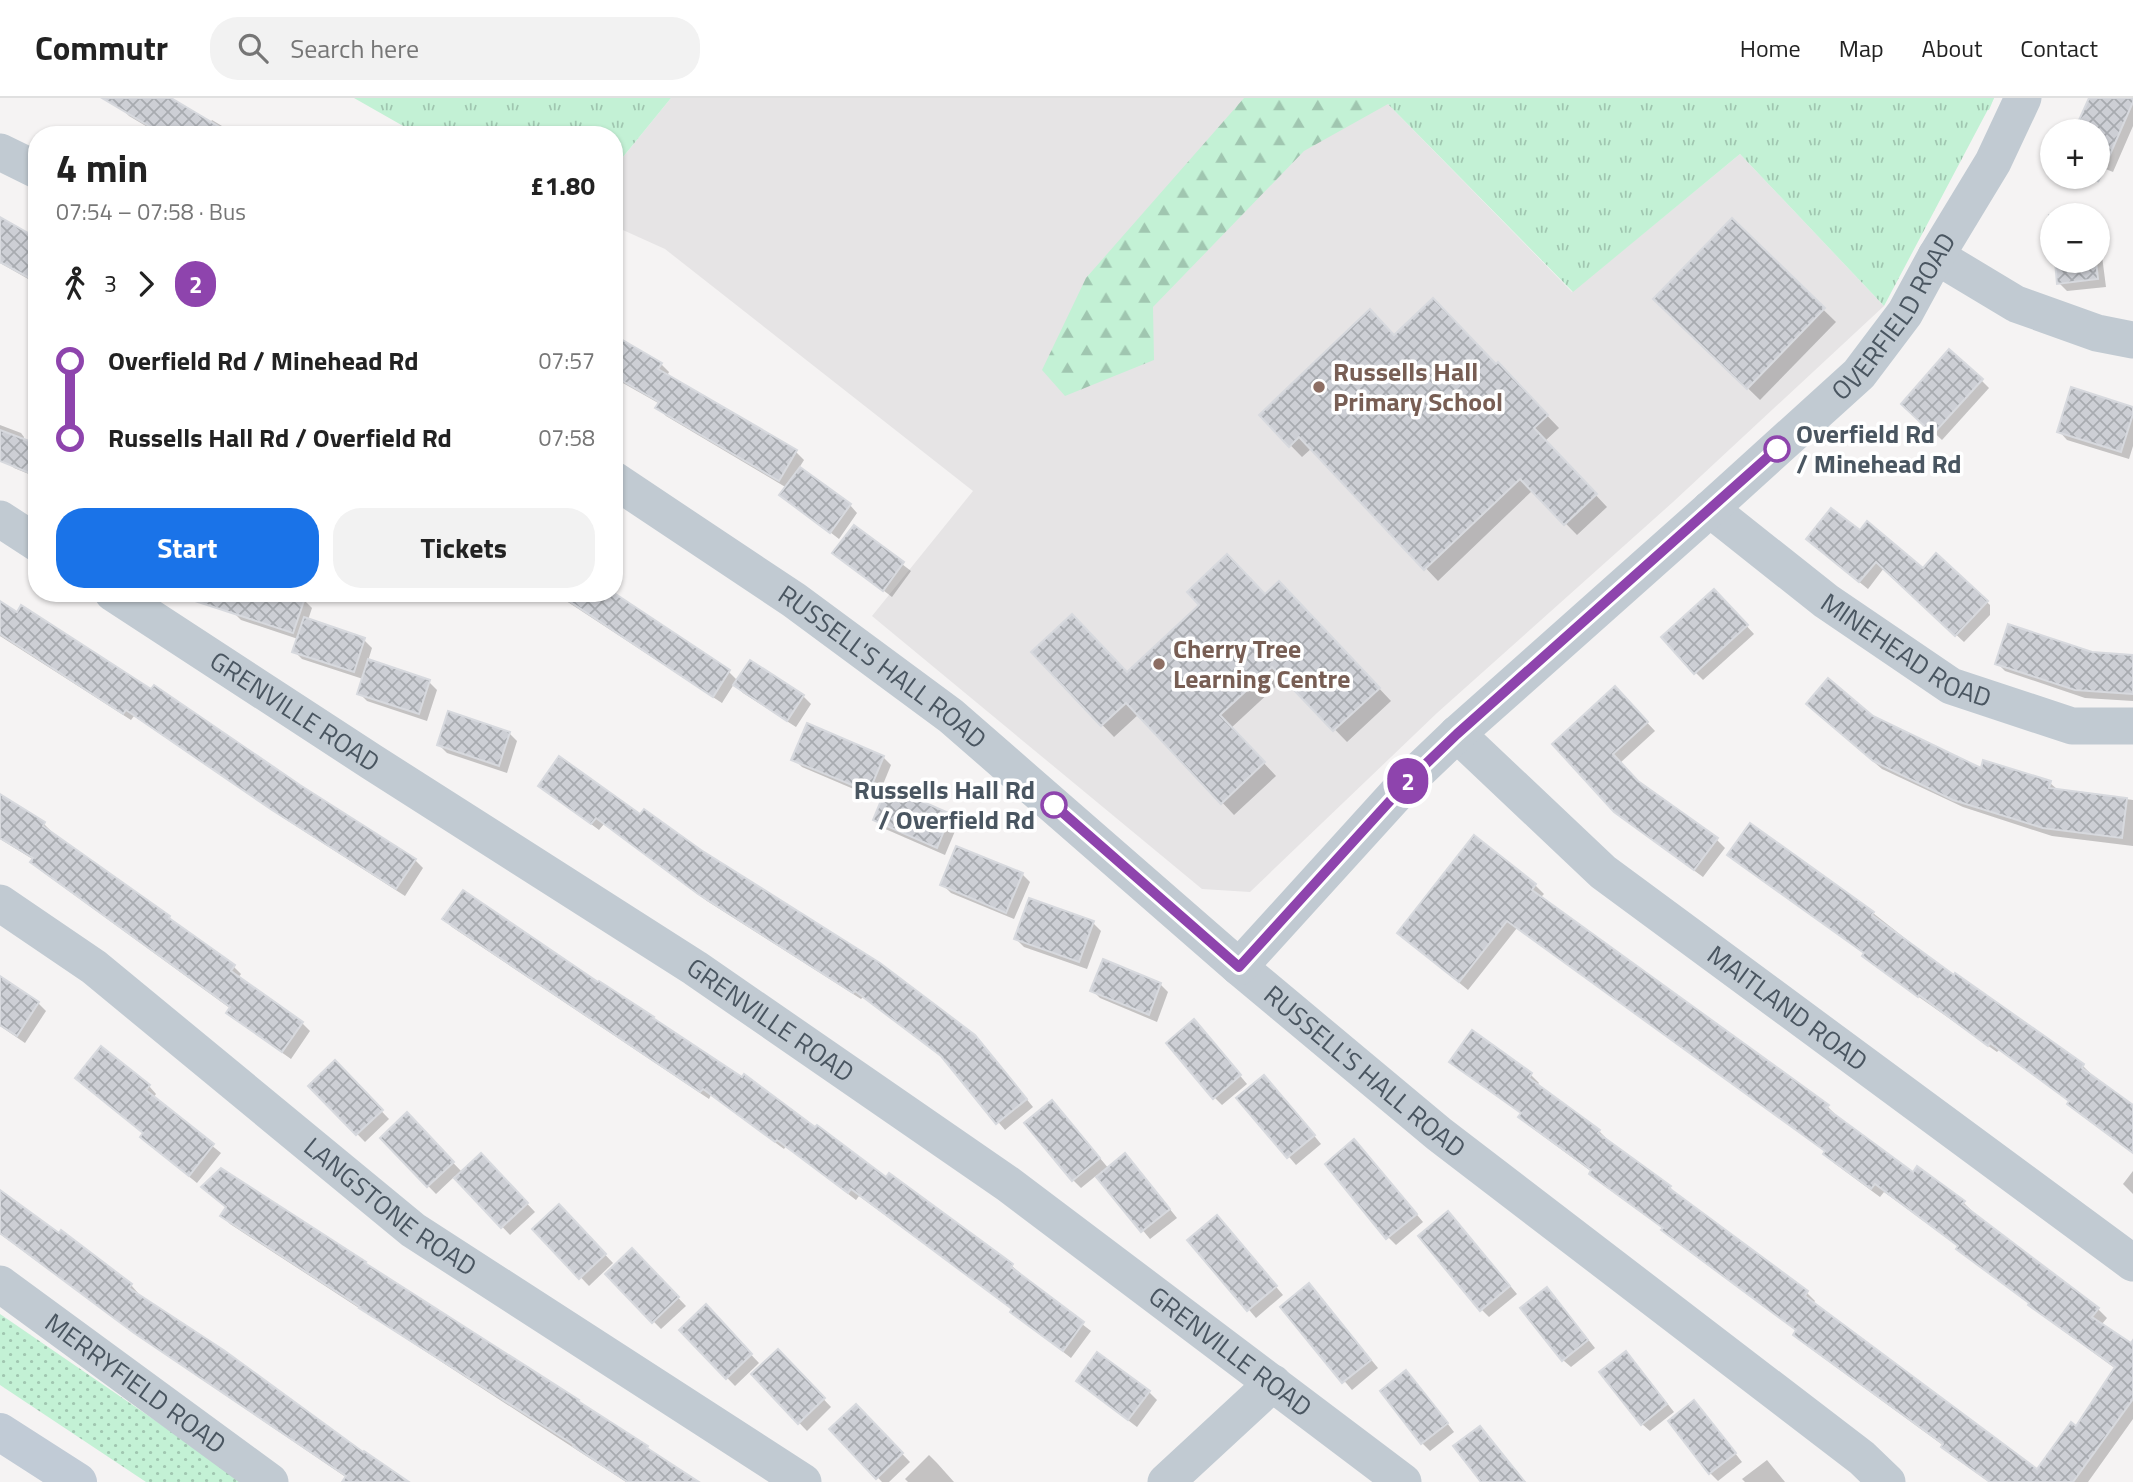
<!DOCTYPE html>
<html lang="en">
<head>
<meta charset="utf-8">
<style>
	:root { --surface:#fff; --page:#f2f2f2; --text:#222; --muted:#767676; --line:#e0e0e0; --accent:#1a73e8 }
	body { margin:0; font-family:"Titillium Web",sans-serif; background:var(--page); color:var(--text); height:100vh; display:flex; flex-direction:column; font-size:26px; white-space:nowrap }
	* { box-sizing:border-box; margin:0 }
	p { font-size:23px; color:var(--muted) }
	.icon { flex:none; width:38px; height:38px; fill:none; stroke:currentColor; stroke-width:2; stroke-linecap:round; stroke-linejoin:round }
	.map { position:relative; flex:1; overflow:hidden }
	.panel { position:absolute; left:28px; top:28px; width:595px; height:476px; display:flex; flex-direction:column; background:var(--surface); border-radius:28px; box-shadow:0 2px 5px #0004 }
	.panel>* { flex:none }
	.badge { padding:0 14px; border-radius:23px; font-size:24px; line-height:46px }
	.buttons { position:absolute; left:2040px; top:21px; display:grid; gap:14px }
	.buttons a { display:grid; place-items:center; width:70px; height:70px; border-radius:50%; background:var(--surface); box-shadow:0 2px 5px #0004; font-size:35px }
	.map>.badge { position:absolute; translate:-50% -50%; box-shadow:0 0 0 4px #fff }
	.legs { display:flex; align-items:center; gap:10px; height:77px; padding:0 28px; font-size:23px }
	.legs p { margin-inline-start:auto }
	.head { display:flex; align-items:center; justify-content:space-between; height:119px; padding:0 28px }
	h1 { font-size:38px; font-weight:700; line-height:52px }
	.button { display:flex; gap:14px; margin-top:auto; padding:14px 28px }
	.button a { flex:1; height:80px; border-radius:28px; background:var(--accent); color:#fff; font-size:28px; font-weight:700; line-height:80px; text-align:center }
	.button a+a { background:var(--page); color:var(--text) }
	ul { padding:0 28px; list-style:none }
	li { display:flex; align-items:center; gap:24px; height:77px; font-size:26px }
	li i { display:grid; place-items:center; width:10px; height:100%; margin:0 9px; background:currentColor }
	li i::after { content:''; width:18px; height:18px; margin:-9px; border:5px solid; border-radius:50%; background:var(--surface) }
	li p { margin-inline-start:auto }
	li:first-child i { background:linear-gradient(#0000 50%,currentColor 0) }
	li:last-child i { background:linear-gradient(currentColor 50%,#0000 0) }
	header { display:flex; align-items:center; gap:42px; box-sizing:border-box; height:98px; padding:0 35px; background:var(--surface); border-bottom:2px solid var(--line) }
	header strong { font-size:33px }
	nav { display:flex; gap:38px; margin-inline-start:auto; font-size:24px }
	.search { width:490px; height:63px; background:var(--page); display:flex; align-items:center; gap:18px; box-sizing:border-box; padding:0 24px; border-radius:28px; color:var(--muted); font-size:26px }
	.map>svg:first-child { display:block }
	.education { fill:#e6e4e5 }
	.grass { fill:url(#grass-dots) }
	.forest { fill:url(#forest-firs) }
	.park { fill:url(#park-tufts) }
	.shadow { fill:#0003 }
	.building { fill:url(#building-cross-hatch); stroke:#d7d9de; stroke-width:2 }
	.lines { fill:none; stroke-linecap:round; stroke-linejoin:round }
	.street { stroke:#c1cad2; stroke-width:37 }
	.secondary { stroke:#c1cbd6; stroke-width:38 }
	.line-1-casing { stroke:#fff; stroke-width:16 }
	.line-1 { stroke:#8e44ad; stroke-width:10 }
	.education-dot { fill:#8d6e63; stroke:#fff; stroke-width:2.5 }
	.stop-1-dot { fill:#fff; stroke:#8e44ad; stroke-width:3.5 }
	.labels { text-anchor:middle; stroke-width:7; stroke-linejoin:round; paint-order:stroke }
	.street-label { font-size:26px; fill:#4a5661; stroke:#fff }
	.education-label { font-size:26px; font-weight:bold; fill:#785e54; stroke:#fff; text-anchor:start }
	.stop-label { font-size:26px; font-weight:bold; fill:#4a5661; stroke:#fff; text-anchor:start }
</style>
</head>
<body>
<header>
<strong>Commutr</strong>
<div class="search"><svg class="icon" aria-label="search" viewBox="0 0 24 24"><circle cx="10" cy="10" r="6"/><path d="M15 15l6 6"/></svg>Search here</div>
<nav><a>Home</a><a>Map</a><a>About</a><a>Contact</a></nav>
</header>
<div class="map">
<svg width="2133" height="1384" viewBox="0 0 2133 1384">
	<defs>
		<pattern id="grass-dots" width="8" height="8" patternUnits="userSpaceOnUse" patternTransform="scale(1.75)"><rect width="8" height="8" fill="#c3f1d5"/><path d="M2 2h.1M6 6h.1" fill="none" stroke="#a0c6b0" stroke-width="1.8" stroke-linecap="round"/></pattern>
		<pattern id="forest-firs" width="22" height="20" patternUnits="userSpaceOnUse" patternTransform="scale(1.75)"><rect width="22" height="20" fill="#c3f1d5"/><path d="M5 1l3.5 6h-7zM16 11l3.5 6h-7z" fill="#a0c6b0"/></pattern>
		<pattern id="park-tufts" width="24" height="20" patternUnits="userSpaceOnUse" patternTransform="scale(1.75)"><rect width="24" height="20" fill="#c3f1d5"/><path d="M3 7l-1-3M5 7V3M7 7l1-3M15 17l-1-3M17 17v-4M19 17l1-3" fill="none" stroke="#a0c6b0"/></pattern>
		<pattern id="building-cross-hatch" width="8" height="8" patternUnits="userSpaceOnUse" patternTransform="scale(1.75)"><rect width="8" height="8" fill="#cdcfd5"/><path d="M0 0l8 8M0 8l8-8" fill="none" stroke="#a8abb0"/></pattern>
	</defs>
	<rect width="100%" height="100%" fill="#f5f3f3"/>
	<path class="education" d="M671 0H1382L1572 194 1740 56 1884 208 1673 404 1437 615 1250 794 1202 791 872 518 973 393 665 151 614 128V70Z"/>
	<path class="grass" d="M0 1216 245 1384H146L0 1287Z"/>
	<path class="forest" d="M1244 0H1994L1989 12 1440 1 1388 6 1304 53 1153 209 1154 262 1065 298 1042 272 1086 180Z"/>
	<g class="park">
		<path d="M354 0H671L614 70V37H419Z"/>
		<path d="M1382 0H1994L1884 208 1740 56 1573 194Z"/>
	</g>
	<g class="shadow">
		<path d="M117 0H168L210 25 212 22 237 37H161L129 18 121 10Z"/>
		<path d="M2090 0H2133V28L2113 74 2098 68V33H2076Z"/>
		<path d="M1732 123 1836 224 1760 302 1656 201Z"/>
		<path d="M0 127 37 142V186L0 165Z"/>
		<path d="M2098 127 2106 189 2067 193 2059 185 2056 163H2098Z"/>
		<path d="M614 239 661 266 669 274 667 278 796 354 804 362 799 370 850 407 857 415 839 441 782 397 787 390 666 318 658 310 660 306 614 280Z"/>
		<path d="M1394 239 1496 268 1510 279 1559 330 1545 343 1607 409 1577 437 1533 392 1438 483 1312 350 1302 359 1261 317Z"/>
		<path d="M1981 282 1989 290 1942 342 1911 313Z"/>
		<path d="M2133 310V348L2129 361 2067 342 2059 333Z"/>
		<path d="M0 327 21 335 24 339 23 343 37 376 36 379 14 370 0 354Z"/>
		<path d="M854 429 911 473 892 499 835 455Z"/>
		<path d="M1860 435 1923 472 1981 499 1990 507V517L1964 544 1884 470 1868 491 1816 449Z"/>
		<path d="M554 495H609L729 574 738 583 803 598 811 606 796 629 743 595 734 586 722 605Z"/>
		<path d="M1291 497 1391 603 1347 644 1285 580 1231 630 1276 678 1234 717 1139 616 1114 639 1033 555 1127 576 1265 498Z"/>
		<path d="M1722 501 1754 536 1703 582 1696 575Z"/>
		<path d="M304 502 312 510 308 522 364 542 372 550 368 563 429 584 437 592 427 623 367 603 359 595 363 581 302 561 294 553 298 541 241 522 233 514Z"/>
		<path d="M0 505 415 762 423 770 405 798 282 719 134 618 131 622 0 538Z"/>
		<path d="M2091 556 2133 559V603L2085 600 2005 573 1997 565Z"/>
		<path d="M1623 599 1655 633 1620 665 1639 686 1717 742 1725 750 1703 779 1624 721 1555 646Z"/>
		<path d="M1816 614 1872 620 1982 672 2050 685 2058 692 2133 702V748L2052 738 1963 709 1882 671Z"/>
		<path d="M509 635 517 643 507 675 447 655 439 647Z"/>
		<path d="M883 659 891 667 877 701 802 669 794 661Z"/>
		<path d="M540 688 640 718 982 946 1033 1009 1005 1032 946 962 863 899 861 901 707 803 604 726 599 732Z"/>
		<path d="M0 698 44 726 52 734 50 735 169 820 177 828 233 868 241 876 238 880 302 925 310 933 291 961 236 922 228 915 231 911 40 772 33 764 34 762 0 741Z"/>
		<path d="M950 718 958 726 945 757 883 730 875 722Z"/>
		<path d="M1737 764 1873 815 1954 879 2083 968 2091 976 2090 977 2133 1009V1051L2131 1054 2077 1014 2069 1006 2070 1004 1999 952 1997 954 1872 866 1864 858 1866 856Z"/>
		<path d="M1022 776 1030 784 1014 821 951 795 943 787Z"/>
		<path d="M1535 787 1544 796 1540 800 1827 1008 1836 1017 1835 1019 1913 1076 1963 1104 1972 1113 1971 1115 2098 1211 2107 1220 2101 1227 2133 1249V1321L2088 1384H2030L2077 1330 2116 1271 2039 1215 2030 1206 1967 1159 1958 1150 1959 1149 1884 1094 1880 1099 1834 1065 1825 1056 1826 1054 1517 830 1468 892 1399 835Z"/>
		<path d="M444 821 886 1081 1012 1168 1020 1175 1019 1177 1091 1233 1071 1260 1021 1221 1014 1212 859 1098 856 1102 786 1048 784 1051 711 997 709 1001 452 829Z"/>
		<path d="M1093 825 1101 833 1087 871 1024 849 1016 841Z"/>
		<path d="M0 880 38 905 46 913 25 945 0 928Z"/>
		<path d="M1160 886 1168 894 1157 924 1100 900 1092 892Z"/>
		<path d="M1202 932 1247 986 1222 1007 1214 999Z"/>
		<path d="M1451 963 1531 977 1539 985 1537 987 1599 1033 1607 1041 1606 1043 1670 1089 1677 1098 1807 1195 1815 1203 1813 1206 2020 1384H1989L1951 1357 1944 1348 1803 1245 1795 1237 1797 1233 1671 1140 1664 1131 1599 1084 1591 1076 1592 1074 1528 1027 1520 1019 1522 1016 1459 971Z"/>
		<path d="M339 969 389 1021 365 1044 311 988Z"/>
		<path d="M86 987 149 988 156 996 153 1000 221 1055 197 1085 150 1047 145 1035Z"/>
		<path d="M1272 987 1321 1046 1296 1067 1239 1000Z"/>
		<path d="M1060 1012 1109 1071 1133 1065 1177 1120 1150 1141 1097 1077 1081 1090 1073 1082Z"/>
		<path d="M407 1017 462 1074 481 1057 535 1114 510 1137 455 1078 436 1096 382 1040Z"/>
		<path d="M1362 1051 1423 1124 1396 1147 1388 1139Z"/>
		<path d="M2133 1073V1096L2123 1086Z"/>
		<path d="M0 1095 131 1187 138 1195 137 1197 364 1356 407 1384H353L144 1242 0 1136Z"/>
		<path d="M559 1108 613 1165 589 1188 535 1131Z"/>
		<path d="M222 1118 647 1349 655 1357 696 1384H626L230 1126Z"/>
		<path d="M1456 1123 1517 1196 1489 1219 1481 1211Z"/>
		<path d="M1224 1128 1283 1197 1256 1220 1190 1142Z"/>
		<path d="M632 1152 686 1208 661 1231 607 1176Z"/>
		<path d="M1316 1195 1378 1270 1352 1292 1282 1209Z"/>
		<path d="M1554 1199 1595 1250 1571 1269 1563 1262Z"/>
		<path d="M706 1209 759 1265 735 1288 681 1232Z"/>
		<path d="M778 1253 831 1309 807 1333 753 1276Z"/>
		<path d="M1634 1263 1674 1314 1650 1333 1642 1326Z"/>
		<path d="M1414 1282 1454 1334 1430 1353 1422 1345Z"/>
		<path d="M1086 1290 1149 1294 1157 1302 1137 1329Z"/>
		<path d="M856 1308 910 1364 889 1384H882L832 1331Z"/>
		<path d="M1702 1313 1742 1364 1718 1383 1710 1375Z"/>
		<path d="M929 1357 937 1365 954 1384H908L905 1381Z"/>
		<path d="M1767 1362 1785 1384H1745L1742 1381Z"/>
	</g>
	<g class="building">
		<path d="M102 0H171L233 37H164Z"/>
		<path d="M2089 0H2133V4L2098 84V33H2074Z"/>
		<path d="M2090 112 2091 117H2053V147L2049 117Z"/>
		<path d="M0 119 37 140V184L0 164Z"/>
		<path d="M1732 120 1825 210 1747 291 1653 201Z"/>
		<path d="M2055 163H2096L2098 181 2057 186Z"/>
		<path d="M1433 200 1496 266 1498 264 1548 317 1534 330 1597 396 1564 427 1520 381 1424 472 1299 339 1289 349 1259 317 1370 211 1394 237Z"/>
		<path d="M614 237 662 265 658 271 797 352 779 383 655 310 659 304 614 278Z"/>
		<path d="M1949 251 1983 281 1933 336 1901 306Z"/>
		<path d="M2071 289 2133 309V316L2121 354 2057 334Z"/>
		<path d="M0 332 37 346V378L0 363Z"/>
		<path d="M800 369 851 406 830 435 779 397Z"/>
		<path d="M1831 410 1860 432 1867 423 1923 470 1936 455 1988 503 1955 538 1876 464 1859 484 1806 441Z"/>
		<path d="M854 427 904 464 883 493 832 455Z"/>
		<path d="M1227 456 1265 496 1279 483 1380 590 1333 633 1272 569 1220 617 1265 664 1221 706 1126 605 1101 628 1031 554 1072 516 1127 574 1199 507 1187 494Z"/>
		<path d="M1714 491 1748 527 1694 576 1661 539Z"/>
		<path d="M190 495H289L305 500 293 535 189 501Z"/>
		<path d="M557 495H614L730 572 713 599Z"/>
		<path d="M0 503 17 514 21 507 151 591 154 587 300 687 416 761 396 791 272 712 126 612 123 616 0 536Z"/>
		<path d="M304 519 365 540 354 574 292 554Z"/>
		<path d="M2008 526 2092 554 2133 557V596L2075 592 1995 566Z"/>
		<path d="M368 561 430 582 419 616 357 596Z"/>
		<path d="M750 562 804 597 787 623 733 587Z"/>
		<path d="M1828 580 1873 618 1981 670 1983 662 2051 683 2049 690 2127 700 2122 740 2043 730 1953 702 1873 663 1806 606Z"/>
		<path d="M1615 588 1648 624 1613 656 1638 683 1718 740 1694 772 1614 714 1552 646Z"/>
		<path d="M448 613 510 634 499 668 437 647Z"/>
		<path d="M807 625 884 658 869 694 791 662Z"/>
		<path d="M559 658 640 716 644 711 701 752 880 865 975 937 1027 1001 996 1026 941 958 855 893 853 895 698 796 596 720 591 726 538 688Z"/>
		<path d="M887 688 951 716 937 750 873 722Z"/>
		<path d="M0 696 45 724 43 728 170 818 169 820 235 867 231 873 303 924 282 954 226 915 230 909 30 764 33 760 0 740Z"/>
		<path d="M1750 725 1874 814 1872 817 1954 877 1955 875 2084 966 2082 970 2133 1007V1055L2067 1006 2069 1003 1990 945 1988 948 1919 897 1918 899 1862 858 1864 855 1727 757Z"/>
		<path d="M1474 737 1536 786 1532 792 1829 1007 1826 1010 1913 1074 1917 1068 1965 1103 1962 1106 2099 1210 2092 1219 2131 1245 2133 1242V1301L2073 1384H1990L1941 1349 1943 1346 1793 1237 1796 1232 1661 1132 1663 1130 1589 1076 1591 1072 1518 1019 1521 1015 1449 964 1472 932 1532 975 1529 980 1600 1032 1598 1035 1671 1088 1669 1090 1808 1193 1805 1198 2037 1371 2071 1324 2076 1328 2115 1269 2028 1207 2029 1205 1956 1151 1958 1148 1875 1086 1871 1091 1823 1056 1825 1053 1507 823 1459 884 1397 835Z"/>
		<path d="M956 748 1023 775 1006 815 940 787Z"/>
		<path d="M463 792 598 884 599 883 654 919 653 920 742 979 744 976 815 1029 817 1027 886 1079 889 1075 1013 1166 1011 1169 1084 1224 1063 1253 1010 1214 1012 1211 851 1091 848 1095 777 1042 775 1044 703 991 700 994 442 821Z"/>
		<path d="M1029 800 1094 823 1079 864 1014 841Z"/>
		<path d="M1103 861 1161 885 1149 917 1090 893Z"/>
		<path d="M0 878 39 904 17 938 0 927Z"/>
		<path d="M1194 921 1241 977 1213 1001 1166 945Z"/>
		<path d="M101 948 150 987 146 992 214 1046 189 1078 140 1039 143 1035 75 980Z"/>
		<path d="M335 962 383 1012 356 1037 308 988Z"/>
		<path d="M1264 977 1315 1037 1287 1060 1236 1000Z"/>
		<path d="M1052 1002 1100 1060 1072 1083 1024 1025Z"/>
		<path d="M407 1014 454 1064 427 1089 380 1040Z"/>
		<path d="M1354 1041 1417 1116 1386 1141 1325 1066Z"/>
		<path d="M481 1055 528 1105 501 1130 454 1080Z"/>
		<path d="M1125 1055 1170 1111 1141 1134 1096 1079Z"/>
		<path d="M221 1070 366 1164 365 1165 579 1302 578 1303 648 1348 647 1350 699 1384H628L573 1348 574 1347 359 1210 360 1209 220 1118 226 1109 201 1089Z"/>
		<path d="M0 1092 59 1135 61 1132 132 1186 129 1190 225 1253 363 1354 364 1353 409 1384H342L346 1378 134 1235 0 1135Z"/>
		<path d="M559 1106 606 1156 579 1181 532 1131Z"/>
		<path d="M1448 1113 1510 1188 1480 1213 1418 1138Z"/>
		<path d="M1217 1117 1277 1188 1247 1213 1187 1142Z"/>
		<path d="M632 1150 679 1199 652 1225 605 1176Z"/>
		<path d="M1309 1185 1371 1262 1342 1285 1280 1209Z"/>
		<path d="M1547 1189 1588 1242 1562 1263 1520 1210Z"/>
		<path d="M706 1206 752 1256 726 1281 679 1232Z"/>
		<path d="M778 1251 825 1300 798 1326 751 1276Z"/>
		<path d="M1626 1253 1667 1306 1641 1327 1599 1274Z"/>
		<path d="M1097 1254 1150 1293 1128 1322 1076 1283Z"/>
		<path d="M1406 1272 1448 1325 1421 1346 1380 1293Z"/>
		<path d="M1694 1302 1736 1355 1709 1376 1668 1323Z"/>
		<path d="M856 1306 903 1355 876 1381 829 1331Z"/>
		<path d="M1480 1328 1525 1384H1481L1453 1348Z"/>
	</g>
	<g class="lines">
		<g class="street">
			<path d="M0 54 37 72"/>
			<path d="M1936 158 2016 206 2097 235 2133 242"/>
			<path id="s1" d="M614 382 794 502 951 618 1239 869 1439 1036 1862 1360 1887 1384"/>
			<path id="s2" d="M1710 411 1826 503 1951 588 2072 628H2133"/>
			<path d="M0 421 37 445"/>
			<path id="s3" d="M113 495 372 664 695 870 1008 1086 1403 1384"/>
			<path id="s4" d="M1457 636 1603 774 2133 1165"/>
			<path id="s5" d="M0 805 94 869 413 1132 803 1384"/>
			<path id="s6" d="M1239 869 1409 682 1457 636 1710 411 1859 276 1905 215 1936 158 1993 64 2023 0"/>
			<path id="s7" d="M0 1186 270 1384"/>
			<path d="M1166 1384 1273 1285"/>
		</g>
		<path class="secondary" d="M0 1334 78 1384"/>
	</g>
	<g class="lines">
		<defs>
			<path id="line-1" d="M1054 707 1239 869 1409 682 1457 636 1777 351"/>
		</defs>
		<use href="#line-1" class="line-1-casing"/>
		<use href="#line-1" class="line-1"/>
	</g>
	<g class="education-dot">
		<circle cx="1319" cy="289" r="7"/>
		<circle cx="1159" cy="566" r="7"/>
	</g>
	<g class="stop-1-dot">
		<circle cx="1777" cy="351" r="12"/>
		<circle cx="1054" cy="707" r="12"/>
	</g>
	<g class="labels">
		<g class="street-label">
			<text dy="9" stroke="none"><textPath href="#s6" startOffset="926">OVERFIELD ROAD</textPath></text>
			<text dy="9" stroke="none"><textPath href="#s2" startOffset="243">MINEHEAD ROAD</textPath></text>
			<text dy="9" stroke="none"><textPath href="#s1" startOffset="327">RUSSELL'S HALL ROAD</textPath></text>
			<text dy="9" stroke="none"><textPath href="#s3" startOffset="217">GRENVILLE ROAD</textPath></text>
			<text dy="9" stroke="none"><textPath href="#s4" startOffset="430">MAITLAND ROAD</textPath></text>
			<text dy="9" stroke="none"><textPath href="#s3" startOffset="784">GRENVILLE ROAD</textPath></text>
			<text dy="9" stroke="none"><textPath href="#s1" startOffset="957">RUSSELL'S HALL ROAD</textPath></text>
			<text dy="9" stroke="none"><textPath href="#s5" startOffset="495">LANGSTONE ROAD</textPath></text>
			<text dy="9" stroke="none"><textPath href="#s3" startOffset="1351">GRENVILLE ROAD</textPath></text>
			<text dy="9" stroke="none"><textPath href="#s7" startOffset="168">MERRYFIELD ROAD</textPath></text>
		</g>
		<g class="education-label">
			<text x="1333" y="283">Russells Hall<tspan x="1333" dy="30">Primary School</tspan></text>
			<text x="1173" y="560">Cherry Tree<tspan x="1173" dy="30">Learning Centre</tspan></text>
		</g>
		<g class="stop-label">
			<text x="1796" y="345">Overfield Rd<tspan x="1796" dy="30">/ Minehead Rd</tspan></text>
			<text x="1035" y="701" text-anchor="end">Russells Hall Rd<tspan x="1035" dy="30">/ Overfield Rd</tspan></text>
		</g>
	</g>
</svg>
<div class="buttons">
<a>+</a>
<a>−</a>
</div>
<b class="badge" style="left:1408px;top:683px;background:#8e44ad;color:#fff">2</b>
<section class="panel">
<div class="head"><div><h1>4 min</h1><p>07:54 – 07:58 · Bus</p></div><b>£1.80</b></div>
<div class="legs"><svg class="icon" aria-label="walk" viewBox="0 0 24 24"><circle cx="13" cy="4" r="2"/><path d="M13 8l-2 6 4 7M11 14l-3 7M7 12l3-4h3l4 4"/></svg>3<svg class="icon" aria-label="forward" viewBox="0 0 24 24"><path d="M9 5l7 7-7 7"/></svg><b class="badge" style="background:#8e44ad;color:#fff">2</b></div>
<ul>
<li><i style="color:#8e44ad"></i><b>Overfield Rd / Minehead Rd</b><p>07:57</p></li>
<li><i style="color:#8e44ad"></i><b>Russells Hall Rd / Overfield Rd</b><p>07:58</p></li>
</ul>
<div class="button"><a>Start</a><a>Tickets</a></div>
</section>
</div>
</body>
</html>
